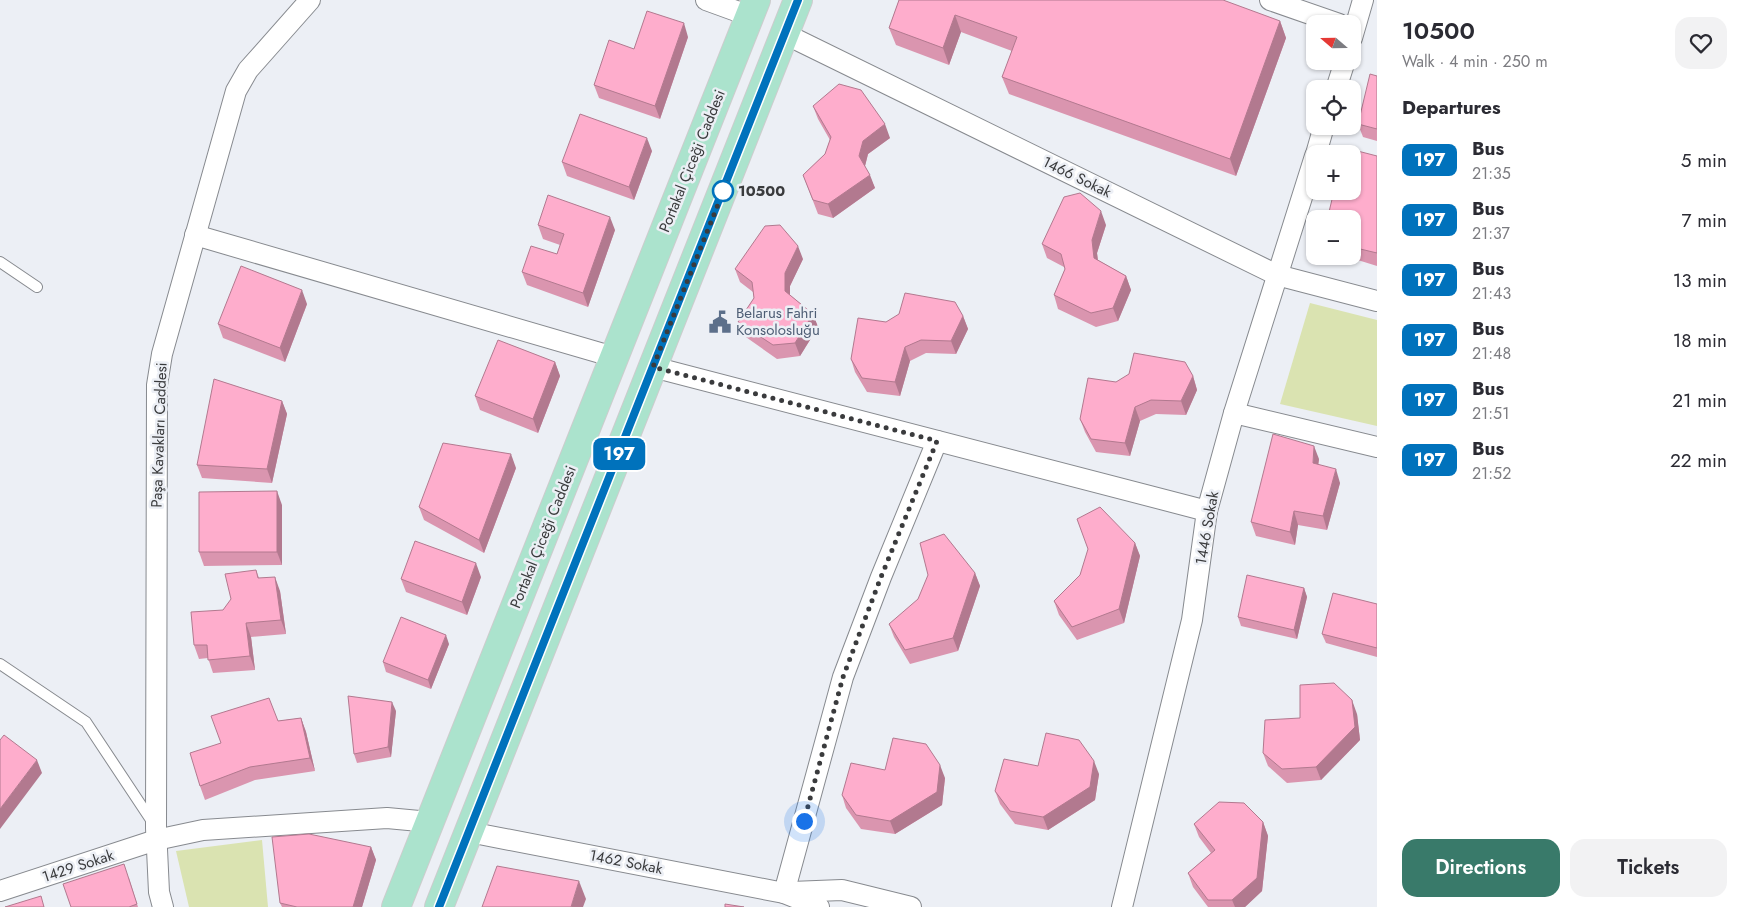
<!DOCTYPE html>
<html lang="en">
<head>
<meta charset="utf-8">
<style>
	:root { --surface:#fff; --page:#f2f2f3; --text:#2b2b33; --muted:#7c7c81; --accent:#397a6a }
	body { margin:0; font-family:Jost,sans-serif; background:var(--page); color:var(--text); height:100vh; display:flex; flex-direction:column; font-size:19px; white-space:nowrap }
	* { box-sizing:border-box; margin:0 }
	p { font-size:16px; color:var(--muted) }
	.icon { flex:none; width:28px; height:28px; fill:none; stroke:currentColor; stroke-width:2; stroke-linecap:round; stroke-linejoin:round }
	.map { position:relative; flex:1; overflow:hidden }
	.sheet { display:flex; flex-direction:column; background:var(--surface); width:375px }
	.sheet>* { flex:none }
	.badge { padding:0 10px; border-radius:8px; font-size:18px; line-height:32px }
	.needle { width:32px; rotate:290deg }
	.controls { position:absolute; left:1306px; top:15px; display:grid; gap:10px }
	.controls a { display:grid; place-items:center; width:55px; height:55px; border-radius:10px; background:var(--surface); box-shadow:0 1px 4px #0004; font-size:25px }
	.you { position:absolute; width:25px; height:25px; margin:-12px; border:4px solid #fff; border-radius:50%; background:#1a73e8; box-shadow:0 0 0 8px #1a73e833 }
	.map>.badge { position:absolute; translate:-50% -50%; box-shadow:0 0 0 2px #fff }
	h2 { padding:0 25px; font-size:19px; line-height:45px }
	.round { display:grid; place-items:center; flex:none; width:52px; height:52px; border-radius:15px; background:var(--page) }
	.overview { display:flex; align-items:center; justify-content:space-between; height:85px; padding:0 25px }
	h1 { font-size:24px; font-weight:600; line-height:38px }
	.cta { display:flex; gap:10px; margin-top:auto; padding:10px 25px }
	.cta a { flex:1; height:58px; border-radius:15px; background:var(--accent); color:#fff; font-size:20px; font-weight:600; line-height:58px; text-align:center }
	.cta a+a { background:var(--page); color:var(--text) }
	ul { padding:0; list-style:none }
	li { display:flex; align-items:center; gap:15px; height:60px; padding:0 25px }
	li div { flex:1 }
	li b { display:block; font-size:19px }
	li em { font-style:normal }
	li .badge { min-width:55px; font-weight:700; text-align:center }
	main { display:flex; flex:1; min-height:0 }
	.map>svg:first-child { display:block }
	.green { fill:#dae3b1 }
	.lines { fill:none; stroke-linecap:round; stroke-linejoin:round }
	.lane-casing { stroke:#878a8f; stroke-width:12 }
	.street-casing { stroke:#878a8f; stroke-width:22 }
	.primary-casing { stroke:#cccccd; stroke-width:30 }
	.lane { stroke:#fff; stroke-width:10 }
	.street { stroke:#fff; stroke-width:20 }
	.primary { stroke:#abe3cd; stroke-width:28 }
	.wall { fill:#da95af }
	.shaded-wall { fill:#b2798f }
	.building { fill:#feadcc; stroke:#b2798f }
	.line-casing { stroke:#fff; stroke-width:11 }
	.line { stroke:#0072bc; stroke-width:8 }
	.walk { stroke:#3a3b3d; stroke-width:5; stroke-dasharray:0 9 }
	.stop-dot { fill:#fff; stroke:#0072bc; stroke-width:2.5 }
	.labels { text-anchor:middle; stroke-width:5; stroke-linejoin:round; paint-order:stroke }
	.street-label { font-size:15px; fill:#3a3b3d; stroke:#eceff5 }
	.stop-label { font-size:15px; font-weight:bold; fill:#3a3b3d; stroke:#eceff5; text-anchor:start }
	.service-label { font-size:15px; fill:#4e5e75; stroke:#eceff5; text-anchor:start }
</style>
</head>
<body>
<main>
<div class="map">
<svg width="1377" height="907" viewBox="0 0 1377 907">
	<rect width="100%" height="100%" fill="#eceff5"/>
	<g class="green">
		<path d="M1310 303 1377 320V426L1280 404Z"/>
		<path d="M262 840 268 907H189L176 851Z"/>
	</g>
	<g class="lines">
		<defs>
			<g id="lane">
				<path d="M0 262 37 287"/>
				<path d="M0 664 86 722 153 823"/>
			</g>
			<g id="street">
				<path d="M706 0 750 16"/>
				<path d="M1270 0 1339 24"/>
				<path d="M785 34 1277 275 1377 301"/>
				<path d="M1352 38 1363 0"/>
				<path d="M1336 89 1345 61"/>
				<path d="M1316 154 1324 126"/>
				<path d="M195 235 614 357"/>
				<path d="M653 367 1207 511"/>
				<path d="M1234 413 1377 447"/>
				<path d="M469 832 784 893 819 907"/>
				<path d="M0 891 156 840 203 830 387 818 430 822"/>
				<path d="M791 892 842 890 911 907"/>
				<path d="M784 893 843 677 881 577 937 441"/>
				<path d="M163 907 159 892 156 828 157 385 162 354 236 91 248 70 310 0"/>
				<path d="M1122 907 1192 620 1207 511 1234 413 1315 156"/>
			</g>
			<g id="primary">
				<path d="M396 907 756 0"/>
				<path d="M439 907 798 0"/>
			</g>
		</defs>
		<use href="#lane" class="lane-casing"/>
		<use href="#street" class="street-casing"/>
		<use href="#primary" class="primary-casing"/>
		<use href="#lane" class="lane"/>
		<use href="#street" class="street"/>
		<use href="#primary" class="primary"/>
	</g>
	<g class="wall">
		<path d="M899 0 1280 21 1286 38 1236 176 1009 94 1002 77 1012 51 961 32 949 65 896 45 889 28Z"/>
		<path d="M688 37 660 119 599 98 594 85 634 49Z"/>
		<path d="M1377 76V141L1363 137 1358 124Z"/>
		<path d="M813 106 890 138 868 154 865 166 875 188 833 218 818 214 803 175 825 154 830 140 818 119Z"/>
		<path d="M652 151 634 200 567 176 562 162Z"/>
		<path d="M1377 156V266L1345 256H1352V219Z"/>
		<path d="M538 225 615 230 588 307 527 285 522 272 557 254 560 245 543 239Z"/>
		<path d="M1106 225 1097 253 1098 260 1126 276 1131 290 1118 321 1096 327 1058 309 1054 295 1065 269 1064 267 1047 258 1042 244Z"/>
		<path d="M803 259 790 286V295L813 314 818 327 800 356 777 359 743 335 738 322 754 298 753 292 740 282 735 269Z"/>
		<path d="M307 304 285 362 223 338 218 324Z"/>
		<path d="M963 316 968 329 956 354 926 353 910 361 900 396 867 392 855 372 851 359 886 322Z"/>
		<path d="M555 362 560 376 538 433 480 410 475 396Z"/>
		<path d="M1193 376 1197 390 1186 415 1156 414 1140 421 1130 456 1096 452 1085 432 1080 419 1116 382Z"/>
		<path d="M282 401 287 414 272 483 202 478 197 465Z"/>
		<path d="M1319 459 1318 464 1340 483 1327 530 1298 525 1295 545 1256 536 1251 522Z"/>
		<path d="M516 468 484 553 424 520 419 507Z"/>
		<path d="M282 505V565L204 566 199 552Z"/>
		<path d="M1135 543 1140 556 1124 623 1077 640 1059 615 1054 601Z"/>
		<path d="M256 570 259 578 280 591 286 634 251 637 255 670 213 673 208 658 199 659 194 645Z"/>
		<path d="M975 573 980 586 958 651 910 664 894 637 889 624Z"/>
		<path d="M481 577 467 615 406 592 401 579Z"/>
		<path d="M1304 588 1307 597 1297 639 1241 626 1238 617Z"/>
		<path d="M1377 604V657L1326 643 1322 634Z"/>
		<path d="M449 644 431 689 386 672 383 662Z"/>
		<path d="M396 711 391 757 357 763 354 754Z"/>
		<path d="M1357 714 1360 740 1321 780 1287 783 1268 766 1263 753 1300 718Z"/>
		<path d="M301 718 306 732 315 771 255 780 205 800 200 786 221 743 278 721Z"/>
		<path d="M1038 766 1099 774 1095 800 1048 830 1015 824 1000 804 995 791Z"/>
		<path d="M885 770 945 778 942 805 895 834 861 829 846 808 842 795Z"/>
		<path d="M1263 822 1268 836 1262 891 1245 907H1208L1193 887 1188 873 1211 853 1199 837 1194 824Z"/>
		<path d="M371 847 376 860 362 907H282L280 903Z"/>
		<path d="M129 878 138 907H71Z"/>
	</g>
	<g class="shaded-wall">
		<path d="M955 15 961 32 949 65 943 48Z"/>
		<path d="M1280 21 1286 38 1236 176 1230 159Z"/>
		<path d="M684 23 688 37 660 119 655 106Z"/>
		<path d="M885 124 890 138 868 154 864 170 859 156 863 141Z"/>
		<path d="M647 138 652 151 634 200 629 187Z"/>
		<path d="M870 175 875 188 833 218 828 204Z"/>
		<path d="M1101 211 1106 225 1097 253 1099 271 1094 258 1092 240Z"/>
		<path d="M610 217 615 230 588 307 583 293Z"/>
		<path d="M798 246 803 259 790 286V304L785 291V273Z"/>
		<path d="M1126 276 1131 290 1118 321 1113 308Z"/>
		<path d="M302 290 307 304 285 362 280 348Z"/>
		<path d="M813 314 818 327 800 356 795 343Z"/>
		<path d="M963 316 968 329 956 354 951 341Z"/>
		<path d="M905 347 910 361 900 396 895 382Z"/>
		<path d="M555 362 560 376 538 433 533 419Z"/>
		<path d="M1193 376 1197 390 1186 415 1181 401Z"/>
		<path d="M282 401 287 414 272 483 267 469Z"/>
		<path d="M1135 407 1140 421 1130 456 1125 443Z"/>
		<path d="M1314 446 1319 459 1317 476 1313 463Z"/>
		<path d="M511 454 516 468 484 553 479 540Z"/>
		<path d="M1336 469 1340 483 1327 530 1323 516Z"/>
		<path d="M277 491 282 505V565L277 552Z"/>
		<path d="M1294 511 1298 525 1295 545 1290 532Z"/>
		<path d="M1135 543 1140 556 1124 623 1119 609Z"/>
		<path d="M476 563 481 577 467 615 462 602Z"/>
		<path d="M975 573 980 586 958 651 953 638Z"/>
		<path d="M275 577 280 591 286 634 281 620Z"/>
		<path d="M1304 588 1307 597 1297 639 1294 630Z"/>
		<path d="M246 623 251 637 255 670 250 656Z"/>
		<path d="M446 635 449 644 431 689 428 680Z"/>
		<path d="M1352 700 1357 714 1360 740 1321 780 1316 767Z"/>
		<path d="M392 702 396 711 391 757 388 747Z"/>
		<path d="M301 718 306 732 315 771 310 758Z"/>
		<path d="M37 760 42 773 0 829V809Z"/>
		<path d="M1094 761 1099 774 1095 800 1048 830 1043 817Z"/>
		<path d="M940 765 945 778 942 805 895 834 890 821Z"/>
		<path d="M1263 822 1268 836 1262 891 1245 907H1235L1232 900Z"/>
		<path d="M371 847 376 860 362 907H353Z"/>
		<path d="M579 881 586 899 583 907H571Z"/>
	</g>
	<g class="building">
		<path d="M899 0H1223L1280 21 1230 159 1002 77 1017 37 955 15 943 48 889 28Z"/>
		<path d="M647 11 684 23 655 106 594 85 609 40 634 49Z"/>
		<path d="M1370 74 1377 76V129L1358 124Z"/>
		<path d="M839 84 861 90 885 124 863 141 859 156 870 175 828 204 813 200 803 175 825 154 831 137 813 106Z"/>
		<path d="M580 114 647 138 629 187 562 162Z"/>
		<path d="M1346 148 1377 156V253L1352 247V219H1331L1329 212 1334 191H1352V154H1345Z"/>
		<path d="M1080 193 1101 211 1092 240 1094 258 1126 276 1113 308 1091 313 1054 295 1065 269 1061 254 1042 244 1064 197Z"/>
		<path d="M548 195 610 217 583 293 522 272 531 246 557 254 564 234 538 225Z"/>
		<path d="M780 225 798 246 785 273V291L813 314 795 343 773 345 738 322 754 298 752 282 735 269 765 226Z"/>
		<path d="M241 266 302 290 280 348 218 324Z"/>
		<path d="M905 293 955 302 963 316 951 341 921 340 905 347 895 382 862 378 851 359 858 318 886 322 899 314Z"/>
		<path d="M498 340 555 362 533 419 475 396Z"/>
		<path d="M1134 353 1185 362 1193 376 1181 401 1151 400 1135 407 1125 443 1091 439 1080 419 1088 378 1116 382 1129 374Z"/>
		<path d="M214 379 282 401 267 469 197 465Z"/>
		<path d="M1273 434 1314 446 1313 463 1336 469 1323 516 1294 511 1290 532 1251 522Z"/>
		<path d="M443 443 511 454 479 540 419 507Z"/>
		<path d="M277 491V552H199V492Z"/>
		<path d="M1100 507 1135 543 1119 609 1072 627 1054 601 1080 575 1088 549 1077 519Z"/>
		<path d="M944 534 975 573 953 638 905 650 889 624 918 599 928 575 920 543Z"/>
		<path d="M415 541 476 563 462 602 401 579Z"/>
		<path d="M256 570 258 578 275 577 281 620 246 623 250 656 208 660 207 645H194L191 612 223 610 231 599 225 574Z"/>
		<path d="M1247 575 1304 588 1294 630 1238 617Z"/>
		<path d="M1333 593 1377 604V648L1322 634Z"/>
		<path d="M401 617 446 635 428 680 383 662Z"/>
		<path d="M1334 683 1352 700 1355 727 1316 767 1282 769 1263 753 1265 720 1300 718V685Z"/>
		<path d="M348 696 392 702 388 747 354 754Z"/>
		<path d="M269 698 278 721 301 718 310 758 250 767 200 786 190 753 221 743 211 716Z"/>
		<path d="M1046 733 1079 740 1094 761 1090 787 1043 817 1010 811 995 791 1004 759 1038 766Z"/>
		<path d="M4 735 37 760 0 809V740Z"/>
		<path d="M893 738 926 744 940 765 937 792 890 821 856 815 842 795 851 763 885 770Z"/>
		<path d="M1219 802 1244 803 1263 822 1257 878 1232 900H1208L1188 873 1215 850 1194 824Z"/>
		<path d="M309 834 371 847 353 907H297L280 903 272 837Z"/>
		<path d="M124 864 137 904 129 907H71L63 884Z"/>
		<path d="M497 866 579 881 571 907H482Z"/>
		<path d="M41 896 44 907H5Z"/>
		<path d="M725 904 744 907H725Z"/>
	</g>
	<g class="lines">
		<defs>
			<path id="line" d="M439 907 798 0"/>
		</defs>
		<use href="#line" class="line-casing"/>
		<use href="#line" class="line"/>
		<path class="walk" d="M723 191 727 182 653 367 937 441 881 577 843 677 804 821"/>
	</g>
	<defs>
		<symbol id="civic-bare" viewBox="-9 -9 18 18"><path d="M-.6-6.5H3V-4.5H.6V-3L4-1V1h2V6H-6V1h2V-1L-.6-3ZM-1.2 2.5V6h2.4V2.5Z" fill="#5c6f8a" stroke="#eceff5" stroke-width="2.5" paint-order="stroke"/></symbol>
	</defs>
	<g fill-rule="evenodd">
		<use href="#civic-bare" x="704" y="306" width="32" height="32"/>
	</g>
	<circle class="stop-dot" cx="723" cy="191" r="10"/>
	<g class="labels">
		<g class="street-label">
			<text transform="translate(692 161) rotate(-68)" y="5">Portakal Çiceği Caddesi</text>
			<text transform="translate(1077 177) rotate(26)" y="5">1466 Sokak</text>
			<text transform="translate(159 435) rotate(-88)" y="5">Paşa Kavakları Caddesi</text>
			<text transform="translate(1207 528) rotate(-80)" y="5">1446 Sokak</text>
			<text transform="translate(543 537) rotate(-68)" y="5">Portakal Çiceği Caddesi</text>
			<text transform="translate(626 862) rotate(11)" y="5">1462 Sokak</text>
			<text transform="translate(78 866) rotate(-18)" y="5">1429 Sokak</text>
		</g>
		<g class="stop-label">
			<text x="738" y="196">10500</text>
		</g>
		<g class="service-label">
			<text x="736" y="318">Belarus Fahri<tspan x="736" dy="17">Konsolosluğu</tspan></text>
		</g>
	</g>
</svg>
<div class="controls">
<a><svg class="needle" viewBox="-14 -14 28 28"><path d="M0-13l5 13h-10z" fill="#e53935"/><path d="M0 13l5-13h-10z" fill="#7c7c81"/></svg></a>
<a><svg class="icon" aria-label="locate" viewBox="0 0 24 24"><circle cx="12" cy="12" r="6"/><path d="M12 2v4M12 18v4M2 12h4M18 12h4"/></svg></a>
<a>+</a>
<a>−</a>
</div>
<div class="you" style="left:804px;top:821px"></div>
<b class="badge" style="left:619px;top:454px;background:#0072bc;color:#fff">197</b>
</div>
<section class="sheet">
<div class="overview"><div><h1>10500</h1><p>Walk · 4 min · 250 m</p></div><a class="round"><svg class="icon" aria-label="heart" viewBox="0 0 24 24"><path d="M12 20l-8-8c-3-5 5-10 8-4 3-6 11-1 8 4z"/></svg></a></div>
<h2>Departures</h2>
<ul>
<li><span class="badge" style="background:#0072bc;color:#fff">197</span><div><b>Bus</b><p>21:35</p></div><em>5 min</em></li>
<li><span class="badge" style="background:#0072bc;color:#fff">197</span><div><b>Bus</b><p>21:37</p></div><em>7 min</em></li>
<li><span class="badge" style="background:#0072bc;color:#fff">197</span><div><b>Bus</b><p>21:43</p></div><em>13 min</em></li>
<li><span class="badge" style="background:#0072bc;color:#fff">197</span><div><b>Bus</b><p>21:48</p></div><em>18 min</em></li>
<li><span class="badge" style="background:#0072bc;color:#fff">197</span><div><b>Bus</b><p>21:51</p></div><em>21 min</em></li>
<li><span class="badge" style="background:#0072bc;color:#fff">197</span><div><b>Bus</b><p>21:52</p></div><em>22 min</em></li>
</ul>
<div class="cta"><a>Directions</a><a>Tickets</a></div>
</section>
</main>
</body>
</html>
